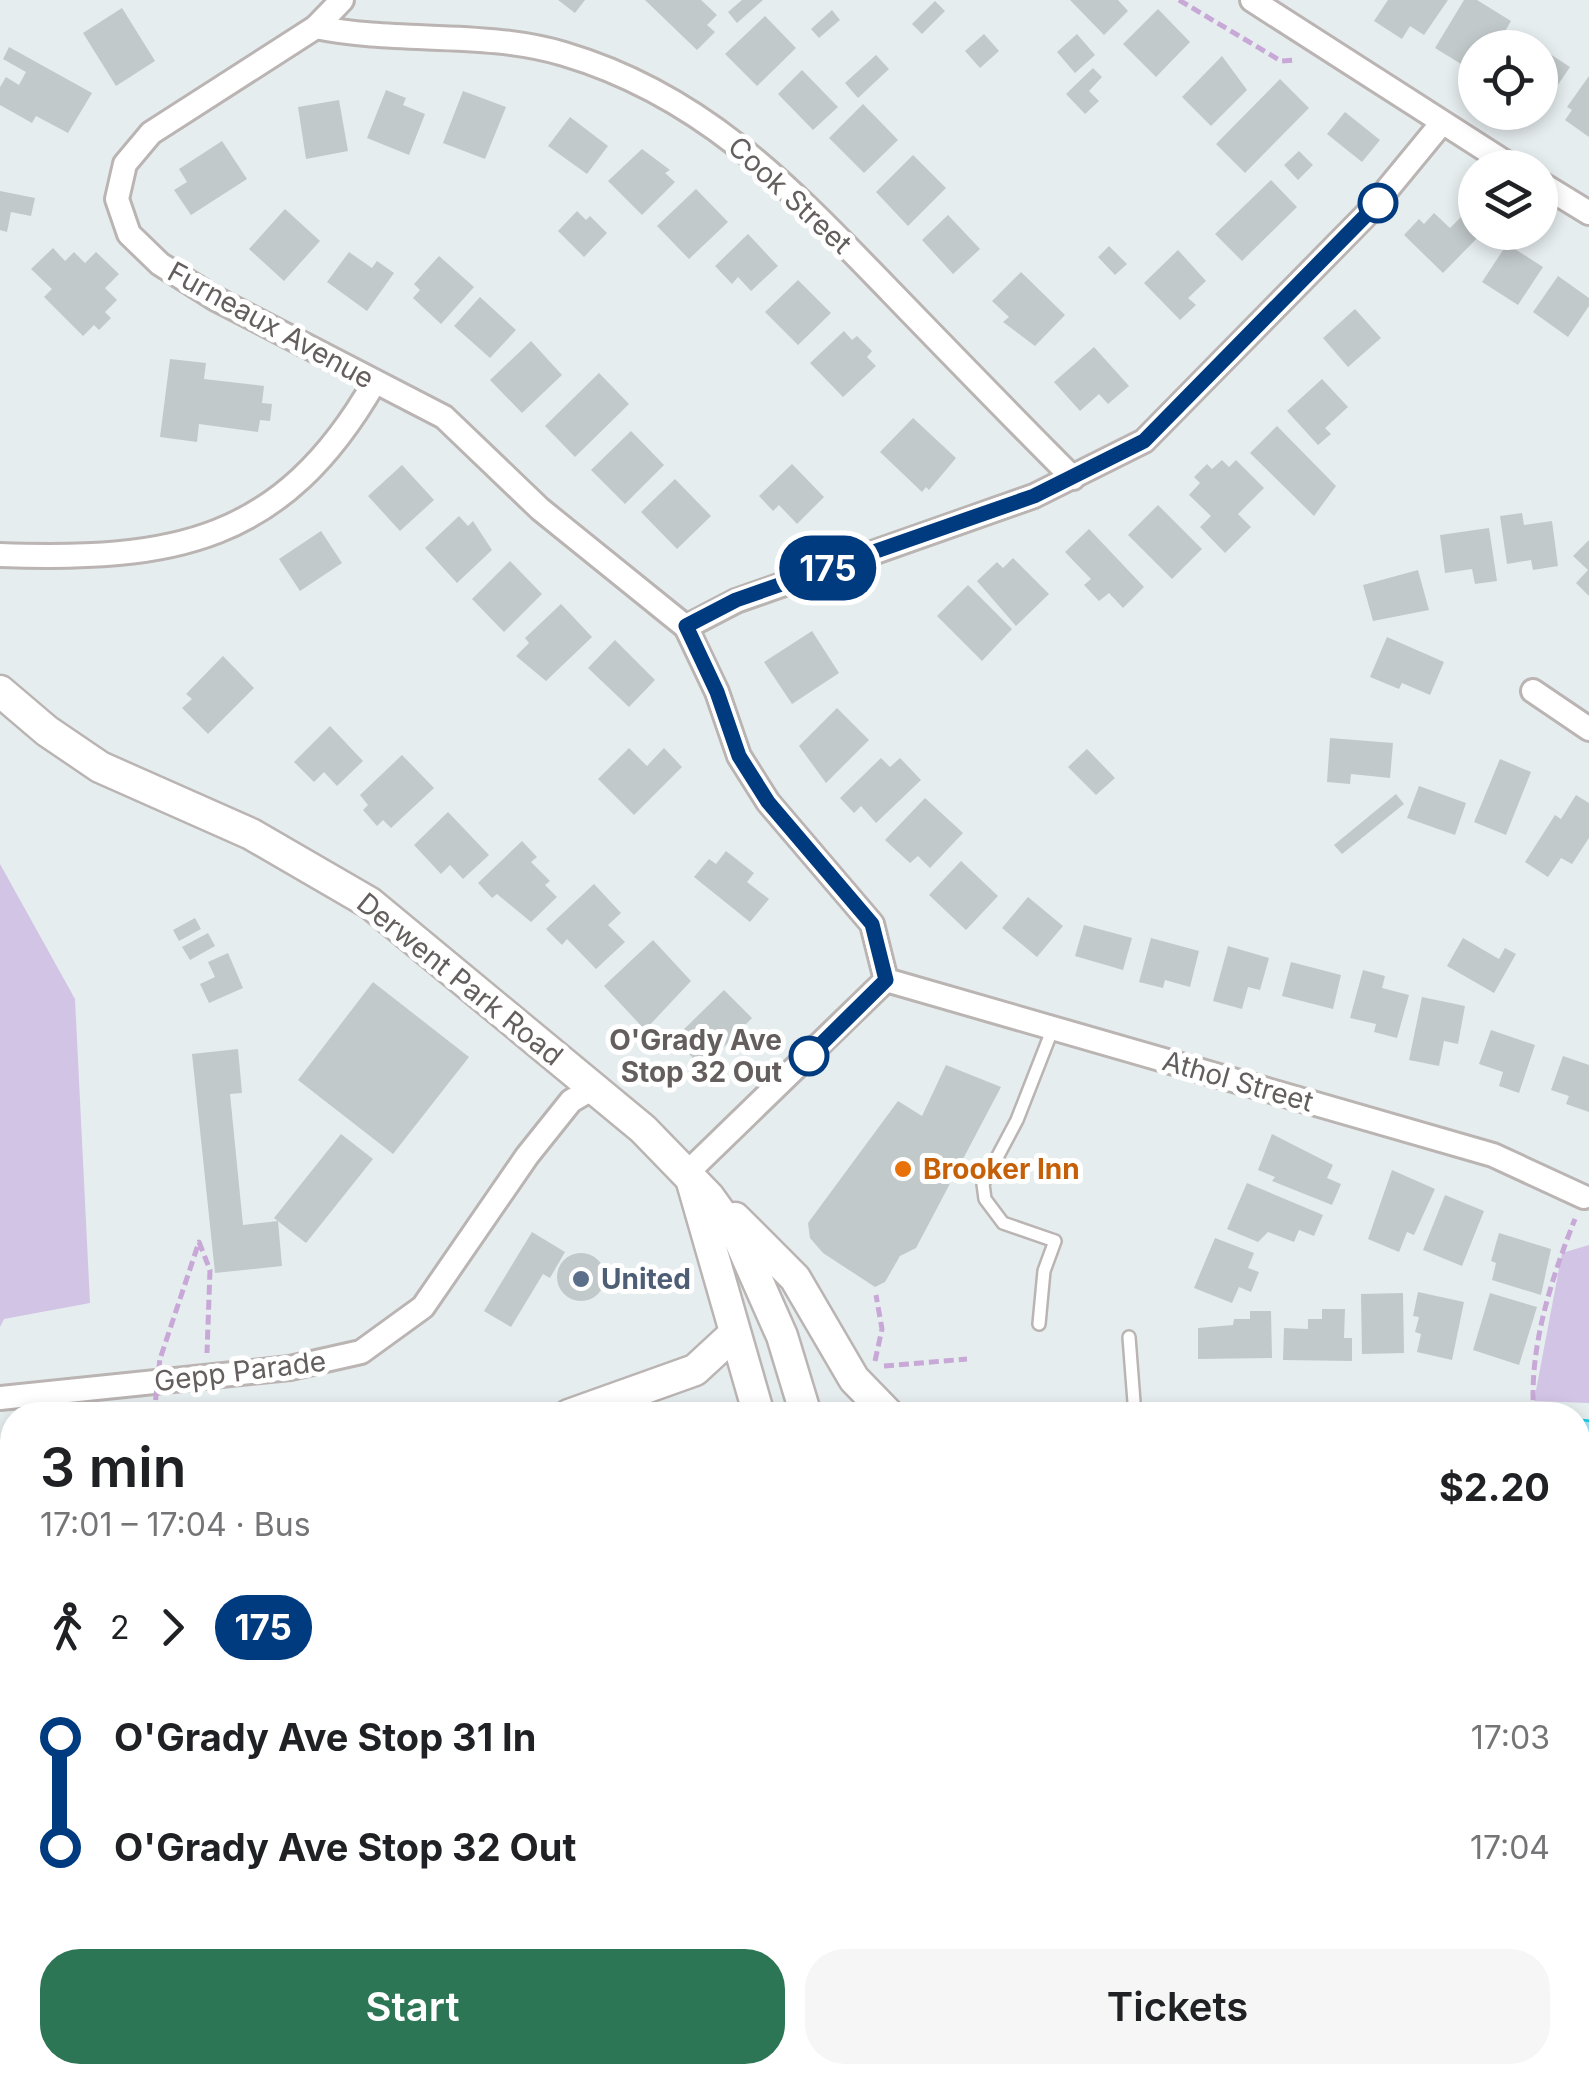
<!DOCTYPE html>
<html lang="en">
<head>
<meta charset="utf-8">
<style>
	:root { --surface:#fff; --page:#f6f6f6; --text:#202124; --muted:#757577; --accent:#2d7655 }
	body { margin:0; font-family:Inter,sans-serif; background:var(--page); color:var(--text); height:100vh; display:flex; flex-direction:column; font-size:38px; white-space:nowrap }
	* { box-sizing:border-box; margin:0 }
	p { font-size:32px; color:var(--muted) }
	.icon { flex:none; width:55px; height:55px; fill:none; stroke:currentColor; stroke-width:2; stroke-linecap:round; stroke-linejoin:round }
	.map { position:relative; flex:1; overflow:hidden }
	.drawer { position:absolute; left:0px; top:1402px; width:1590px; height:682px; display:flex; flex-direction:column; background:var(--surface); border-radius:40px 40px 0 0; box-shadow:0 5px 15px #0003 }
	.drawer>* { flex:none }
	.badge { padding:0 20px; border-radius:32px; font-size:35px; line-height:65px }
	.fabs { position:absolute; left:1458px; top:30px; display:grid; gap:20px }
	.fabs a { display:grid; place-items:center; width:100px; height:100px; border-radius:50%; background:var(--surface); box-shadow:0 5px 15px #0003; font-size:50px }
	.map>.badge { position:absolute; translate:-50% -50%; box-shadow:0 0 0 5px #fff }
	.legs { display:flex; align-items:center; gap:15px; height:110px; padding:0 40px; font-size:32px }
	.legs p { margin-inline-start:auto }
	.summary { display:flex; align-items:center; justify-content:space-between; height:170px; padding:0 40px }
	h1 { font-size:55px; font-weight:600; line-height:75px }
	.action { display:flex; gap:20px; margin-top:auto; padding:20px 40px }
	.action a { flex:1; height:115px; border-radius:40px; background:var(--accent); color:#fff; font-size:40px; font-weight:600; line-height:115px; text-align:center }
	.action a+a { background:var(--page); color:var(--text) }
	ul { padding:0 40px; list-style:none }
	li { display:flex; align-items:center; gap:35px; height:110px; font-size:38px }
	li i { display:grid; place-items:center; width:15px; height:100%; margin:0 12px; background:currentColor }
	li i::after { content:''; width:25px; height:25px; margin:-12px; border:8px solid; border-radius:50%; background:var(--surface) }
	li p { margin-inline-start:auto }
	li:first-child i { background:linear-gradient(#0000 50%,currentColor 0) }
	li:last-child i { background:linear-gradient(currentColor 50%,#0000 0) }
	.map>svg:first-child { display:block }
	.commercial { fill:#def6fc }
	.industrial { fill:#d8ddde }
	.green { fill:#d2c4e5 }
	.building { fill:#c2c9cb }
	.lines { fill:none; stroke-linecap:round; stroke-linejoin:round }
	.service-casing { stroke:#bab4b3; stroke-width:16 }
	.minor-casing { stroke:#bab4b3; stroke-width:28 }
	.tertiary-casing { stroke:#bab4b3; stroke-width:35 }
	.trunk-casing { stroke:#0ecce7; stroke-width:45 }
	.path { stroke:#c8a8d6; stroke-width:5; stroke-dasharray:10 5; stroke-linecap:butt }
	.service { stroke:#fff; stroke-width:11 }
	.minor { stroke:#fff; stroke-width:22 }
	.tertiary { stroke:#fff; stroke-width:30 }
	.trunk { stroke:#a3e6f8; stroke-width:40 }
	.path-bridge { stroke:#c8a8d6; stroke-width:5; stroke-dasharray:10 5; stroke-linecap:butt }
	.line-1-casing { stroke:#fff; stroke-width:22 }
	.line-1 { stroke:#003b80; stroke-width:15 }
	.stop-1-dot { fill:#fff; stroke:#003b80; stroke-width:5 }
	.food-dot { fill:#e8710a; stroke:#fff; stroke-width:4 }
	.service-dot { fill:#5c6f8a; stroke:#fff; stroke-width:4 }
	.labels { text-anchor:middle; stroke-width:10; stroke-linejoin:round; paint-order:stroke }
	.street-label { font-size:28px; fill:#655e5e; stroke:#fff }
	.stop-label { font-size:28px; font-weight:bold; fill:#655e5e; stroke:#fff; text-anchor:end }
	.food-label { font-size:28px; font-weight:bold; fill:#c56008; stroke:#fff; text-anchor:start }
	.service-label { font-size:28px; font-weight:bold; fill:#4e5e75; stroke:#fff; text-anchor:start }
</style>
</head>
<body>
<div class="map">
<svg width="1589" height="2083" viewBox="0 0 1589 2083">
	<rect width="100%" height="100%" fill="#e6edef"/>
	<path class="commercial" d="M12 1999V2072L610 2073 605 2083H0V2020Z"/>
	<path class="industrial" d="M0 1698 12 1705V1804L0 1836Z"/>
	<g class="green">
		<path d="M0 864 75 999 90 1303 4 1319 0 1327Z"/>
		<path d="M1589 1245V1403L1534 1401 1562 1253Z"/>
	</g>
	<g class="building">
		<path d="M558 0H585L575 13Z"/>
		<path d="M645 0H701L717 15 707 25 715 32 697 50Z"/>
		<path d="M742 0H763L737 23 728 12Z"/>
		<path d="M1070 0H1118L1128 11 1104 35Z"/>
		<path d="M1388 0H1448L1424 35 1410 26 1402 39 1374 21Z"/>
		<path d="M1464 0H1477L1511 21 1495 48H1475V61L1471 59 1466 67 1435 48Z"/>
		<path d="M935 1 945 11 922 34 912 24Z"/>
		<path d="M122 8 155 61 116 86 83 33Z"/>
		<path d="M1158 9 1190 42 1156 77 1123 44Z"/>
		<path d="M832 10 840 20 819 38 811 29Z"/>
		<path d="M765 16 796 48 757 86 725 54Z"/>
		<path d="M984 34 999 51 980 68 965 51Z"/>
		<path d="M1077 34 1095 55 1075 73 1057 52Z"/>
		<path d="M1533 43 1570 67 1540 111V48H1530Z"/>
		<path d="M9 47 92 93 68 133 36 116 32 123 0 105V87L6 77 19 85 26 72 3 59Z"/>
		<path d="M876 55 889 69 858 98 845 83Z"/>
		<path d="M1222 56 1247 90 1211 126 1182 97Z"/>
		<path d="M1093 68 1102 77 1089 91 1099 101 1085 114 1066 94Z"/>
		<path d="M802 70 838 107 813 130 778 94Z"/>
		<path d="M1589 76V137L1565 120 1572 110 1567 107Z"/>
		<path d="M1280 79 1309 108 1245 173 1216 144Z"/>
		<path d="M386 90 406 98 403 105 425 114 409 155 367 138Z"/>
		<path d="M463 91 506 107 485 159 443 143Z"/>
		<path d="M339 100 348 151 306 159 298 107Z"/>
		<path d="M863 104 898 140 864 173 829 138Z"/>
		<path d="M1345 112 1380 140 1362 162 1327 134Z"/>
		<path d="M570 117 608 146 587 174 548 146Z"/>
		<path d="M222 141 247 179 191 215 174 190 187 182 179 169Z"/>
		<path d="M642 149 670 170 665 173 675 182 642 215 608 181Z"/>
		<path d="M1299 151 1313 165 1298 180 1284 165Z"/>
		<path d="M913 155 946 188 908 226 876 192Z"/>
		<path d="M1271 180 1297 207 1242 261 1215 234Z"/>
		<path d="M696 189 728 222 689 259 657 226Z"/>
		<path d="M0 191 35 198 31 216 11 212 7 232 0 230Z"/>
		<path d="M285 209 320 241 284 281 249 249Z"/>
		<path d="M1468 210 1475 217V232H1483L1443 273 1404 235 1419 219 1424 224 1434 213 1450 228Z"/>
		<path d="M577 211 586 220 590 216 607 233 584 257 558 231Z"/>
		<path d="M948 215 980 249 953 274 922 240Z"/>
		<path d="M748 234 778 266 751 291 738 277 732 284 715 266Z"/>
		<path d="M1507 244 1543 267 1518 305 1482 282Z"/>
		<path d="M1109 246 1127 264 1115 275 1098 257Z"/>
		<path d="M53 248 65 261 74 252 85 263 96 252 119 274 105 288 117 300 105 312 111 318 99 330 94 325 83 336 44 297 52 289 31 269Z"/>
		<path d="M1178 250 1206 281 1188 298 1196 305 1180 320 1144 283Z"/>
		<path d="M349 252 372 268 377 261 394 273 367 311 327 282Z"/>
		<path d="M439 256 474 287 441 324 413 298 420 290 414 284Z"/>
		<path d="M1021 272 1065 315 1035 346 1003 322 1009 317 992 301Z"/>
		<path d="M1558 276 1589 298V306L1568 337 1533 312Z"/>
		<path d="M798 280 831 313 798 345 765 312Z"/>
		<path d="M480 297 516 330 490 358 454 326Z"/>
		<path d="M1355 309 1381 338 1348 367 1323 338Z"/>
		<path d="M844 331 852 340 857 336 872 351 867 357 876 366 843 397 810 363Z"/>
		<path d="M531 341 562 375 522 413 490 380Z"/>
		<path d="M1094 347 1129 386 1108 404 1099 394 1080 411 1054 382Z"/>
		<path d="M170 359 206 363 204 379 264 386 262 403 272 404 270 421 260 420 258 432 199 424 197 442 160 437Z"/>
		<path d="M599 373 629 404 575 457 545 426Z"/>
		<path d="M1322 379 1348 407 1325 428 1331 434 1318 445 1287 411Z"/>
		<path d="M913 418 956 458 929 490 926 487 922 492 880 452Z"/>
		<path d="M1277 426 1336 486 1314 516 1250 453Z"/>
		<path d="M631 431 664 465 625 504 591 470Z"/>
		<path d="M1222 460 1229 467 1236 460 1264 488 1238 514 1251 527 1225 553 1200 527 1211 516 1189 495 1200 483 1194 477 1207 464 1212 469Z"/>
		<path d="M792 464 824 497 797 524 779 505 773 511 759 496Z"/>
		<path d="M402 465 434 500 400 531 368 496Z"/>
		<path d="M675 479 711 516 677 549 641 512Z"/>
		<path d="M1158 505 1202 549 1172 579 1128 535Z"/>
		<path d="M1522 513 1524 525 1552 521 1558 566 1533 570 1531 560 1507 564 1500 516Z"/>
		<path d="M459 516 468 526 473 521 492 550 457 583 425 548Z"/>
		<path d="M1489 528 1497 581 1475 584 1472 569 1445 573 1440 535Z"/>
		<path d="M1089 529 1144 587 1123 608 1109 593 1099 601 1084 585 1091 579 1065 552Z"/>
		<path d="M321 531 342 563 300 591 279 559Z"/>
		<path d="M1589 540V596L1576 583 1588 570 1573 556Z"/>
		<path d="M1013 558 1049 594 1016 626 977 581 997 562 1003 568Z"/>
		<path d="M510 561 542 594 504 632 472 599Z"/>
		<path d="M1418 570 1429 610 1373 621 1363 585Z"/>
		<path d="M968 585 1012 629 982 661 937 616Z"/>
		<path d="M561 604 592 637 546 681 516 656 529 643 525 638Z"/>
		<path d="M812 631 839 673 792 704 764 662Z"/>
		<path d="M1387 637 1444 662 1430 695 1402 683 1399 689 1370 677Z"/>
		<path d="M615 640 655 680 629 707 588 668Z"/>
		<path d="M223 656 254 688 208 734 182 708 192 699 186 694Z"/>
		<path d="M837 708 869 740 826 783 799 746Z"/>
		<path d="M330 726 363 761 337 786 324 772 314 782 294 762Z"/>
		<path d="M1330 738 1393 743 1390 778 1351 774 1350 784 1327 782Z"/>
		<path d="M629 748 647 766 664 748 682 767 634 815 598 779Z"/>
		<path d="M1087 749 1115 778 1096 795 1068 767Z"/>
		<path d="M402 755 434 788 391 828 383 820 377 826 363 810 368 805 360 795Z"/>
		<path d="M881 758 890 767 900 758 921 780 876 823 861 806 854 813 840 798Z"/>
		<path d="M1500 759 1531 772 1506 835 1474 822Z"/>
		<path d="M1419 786 1466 803 1455 835 1407 818Z"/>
		<path d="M1396 794 1404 804 1342 854 1334 845Z"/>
		<path d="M1576 795 1589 803V838L1572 864 1561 858 1548 877 1525 862 1555 815 1561 819Z"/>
		<path d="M925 798 963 833 930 868 918 856 910 863 885 840Z"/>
		<path d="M448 812 489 855 463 879 450 865 441 874 414 845Z"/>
		<path d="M522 841 537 857 531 862 550 881 545 885 557 897 531 922 497 894 492 898 478 883Z"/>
		<path d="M726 851 754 873 747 882 769 899 750 922 694 877 709 859 716 864Z"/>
		<path d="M961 861 998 896 966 930 929 895Z"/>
		<path d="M594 884 621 913 608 925 625 942 596 969 567 939 562 945 546 929Z"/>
		<path d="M1028 897 1063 926 1037 957 1002 928Z"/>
		<path d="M195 918 201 929 179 941 173 930Z"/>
		<path d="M1084 925 1132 938 1123 970 1075 956Z"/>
		<path d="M208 933 215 946 190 960 182 947Z"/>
		<path d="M1151 938 1199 951 1190 987 1165 980 1163 988 1139 982Z"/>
		<path d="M1463 938 1499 959 1505 948 1516 954 1494 993 1447 966Z"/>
		<path d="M653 940 691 981 645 1030 604 986Z"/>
		<path d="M1228 946 1269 958 1260 990 1248 987 1242 1009 1213 1001Z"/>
		<path d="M228 953 243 988 209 1003 200 984 215 977 208 962Z"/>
		<path d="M1291 962 1341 975 1333 1009 1282 996Z"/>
		<path d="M1363 970 1385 976 1382 988 1409 995 1397 1038 1374 1032 1376 1024 1350 1018Z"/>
		<path d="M373 982 469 1057 393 1154 298 1080Z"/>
		<path d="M724 990 752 1018 723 1048 718 1043 698 1063 674 1039Z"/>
		<path d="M1422 997 1465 1006 1458 1044 1444 1041 1439 1066 1409 1060Z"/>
		<path d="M1491 1030 1535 1045 1519 1093 1499 1086 1503 1072 1479 1064Z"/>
		<path d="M238 1049 242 1093 230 1094 243 1225 278 1221 282 1266 215 1273 192 1054Z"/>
		<path d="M1563 1056 1589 1065V1112L1566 1104 1569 1096 1551 1090Z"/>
		<path d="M946 1065 1001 1087 916 1248 900 1256 885 1282 875 1287 823 1253 810 1238 808 1223 898 1101 922 1116Z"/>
		<path d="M341 1134 373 1159 306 1243 274 1218Z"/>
		<path d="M1272 1134 1333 1165 1327 1178 1341 1184 1332 1205 1272 1181 1275 1177 1258 1170Z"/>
		<path d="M1392 1170 1435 1189 1414 1235 1407 1232 1399 1252 1368 1239Z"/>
		<path d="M1247 1183 1323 1215 1314 1236 1299 1230 1294 1242 1268 1232 1258 1242 1227 1229Z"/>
		<path d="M1445 1195 1484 1211 1462 1266 1423 1250Z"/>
		<path d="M532 1232 565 1252 550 1278 543 1274 511 1327 484 1311Z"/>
		<path d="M1499 1233 1551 1249 1541 1295 1492 1280 1496 1263 1491 1261Z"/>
		<path d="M1215 1238 1254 1253 1248 1268 1259 1272 1251 1292 1239 1287 1232 1303 1194 1288Z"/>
		<circle cx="581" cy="1277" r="24"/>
		<path d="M1418 1292 1464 1302 1452 1360 1417 1352 1421 1334 1415 1332 1419 1317 1413 1316Z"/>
		<path d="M1403 1293 1404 1353 1362 1354 1361 1294Z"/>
		<path d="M1490 1293 1537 1307 1519 1365 1473 1350Z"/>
		<path d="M1322 1309H1345L1344 1338H1352V1361L1283 1360 1284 1328 1308 1329V1319H1322Z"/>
		<path d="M1250 1311H1271L1272 1358 1198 1359V1328L1233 1325 1234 1319H1250Z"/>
		<path d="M1589 1969V1992L1578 2007V1971L1584 1976Z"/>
		<path d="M0 2060 12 2066V2072H25L40 2083H0Z"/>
		<path d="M79 2072H138L133 2083H86L76 2078Z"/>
		<path d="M280 2072H409L420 2078 418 2083H275Z"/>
		<path d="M413 2072H511L506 2083H435Z"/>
		<path d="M531 2072H564L577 2079 575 2083H526Z"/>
		<path d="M942 2072H998L989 2083H955Z"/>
		<path d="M1233 2072H1271L1263 2083H1237L1230 2077Z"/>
		<path d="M1304 2072H1359L1368 2079 1365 2083H1312Z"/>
	</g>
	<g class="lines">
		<defs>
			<g id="service">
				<path d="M1039 1324 1044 1271 1055 1241 1003 1223 985 1199 983 1184 1017 1120 1053 1028"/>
				<path d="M1129 1337 1135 1415"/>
			</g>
			<g id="minor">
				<path d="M342 0 316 27 151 133 125 164 117 199 129 234 160 264 214 298 444 417 540 509 686 627"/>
				<path d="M1252 0 1514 168"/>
				<path d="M316 27C397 44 483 30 564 54 706 96 793 191 892 293 952 355 1012 417 1073 478"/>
				<path d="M1540 183 1589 213"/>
				<path d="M0 555C173 561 282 543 374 383"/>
				<path d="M1533 691 1589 729"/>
				<path d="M886 980 1493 1155 1584 1197"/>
				<path d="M686 1174 886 980 872 924 768 802 739 756 717 692 686 627 736 601 1034 496 1144 441 1367 214 1441 124"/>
				<path d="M0 1398 290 1368 361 1352 423 1307 527 1156 571 1101 595 1087"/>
				<path d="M1578 1729 1589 1733"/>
				<path d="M1537 2072 1561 2083"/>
				<path d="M199 2083 204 2072"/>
			</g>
			<g id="tertiary">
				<path d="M0 691 47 731 100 767 251 834 370 903 643 1129 709 1197 739 1239 782 1336 806 1415"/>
				<path d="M692 1182 759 1415"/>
				<path d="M735 1218 795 1278 854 1379 889 1415"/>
				<path d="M569 1415 695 1370 734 1334"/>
				<path d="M778 2072 800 2083"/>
				<path d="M659 2083 664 2072"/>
			</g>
			<g id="trunk">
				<path d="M1578 1441 1589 1442"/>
				<path d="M0 1488 12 1487"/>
				<path d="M1578 1519H1589"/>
				<path d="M0 1562 12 1561"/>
			</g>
		</defs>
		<use href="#service" class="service-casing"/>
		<use href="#minor" class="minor-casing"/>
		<use href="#tertiary" class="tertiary-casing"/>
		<use href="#trunk" class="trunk-casing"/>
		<g class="path">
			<path d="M1179 0 1281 61 1294 60"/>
			<path d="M161 1356 199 1242 210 1270 207 1353"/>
			<path d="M875 1361 882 1329 876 1295"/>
			<path d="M884 1366 967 1359"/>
			<path d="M1534 1415C1528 1351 1551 1279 1575 1219"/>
			<path d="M0 1621 12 1620"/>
		</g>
		<use href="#service" class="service"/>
		<use href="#minor" class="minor"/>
		<use href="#tertiary" class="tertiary"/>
		<use href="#trunk" class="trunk"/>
		<path class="path-bridge" d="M154 1415 160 1358"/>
	</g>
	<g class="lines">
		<defs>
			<path id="line-1" d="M809 1056 886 980 872 924 768 802 739 756 717 692 686 626 736 600 1034 496 1144 441 1378 203"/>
		</defs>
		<use href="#line-1" class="line-1-casing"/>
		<use href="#line-1" class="line-1"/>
	</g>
	<g class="stop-1-dot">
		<circle cx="1378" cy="203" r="18"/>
		<circle cx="809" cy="1056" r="18"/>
	</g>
	<circle class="food-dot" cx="903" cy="1169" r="10"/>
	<circle class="service-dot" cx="581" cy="1279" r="10"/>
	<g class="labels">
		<g class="street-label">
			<text transform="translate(790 195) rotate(43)" y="10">Cook Street</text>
			<text transform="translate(271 325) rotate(29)" y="10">Furneaux Avenue</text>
			<text transform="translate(460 979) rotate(39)" y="10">Derwent Park Road</text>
			<text transform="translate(1238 1081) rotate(16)" y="10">Athol Street</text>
			<text transform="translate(240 1371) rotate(-7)" y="10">Gepp Parade</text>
		</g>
		<g class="stop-label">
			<text x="782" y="1050">O'Grady Ave<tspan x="782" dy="32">Stop 32 Out</tspan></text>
		</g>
		<g class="food-label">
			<text x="923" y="1179">Brooker Inn</text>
		</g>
		<g class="service-label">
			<text x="601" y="1289">United</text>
		</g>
	</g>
</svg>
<div class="fabs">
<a><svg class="icon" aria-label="locate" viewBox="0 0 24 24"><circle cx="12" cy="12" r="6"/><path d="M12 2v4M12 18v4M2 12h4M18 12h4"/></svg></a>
<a><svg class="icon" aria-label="layers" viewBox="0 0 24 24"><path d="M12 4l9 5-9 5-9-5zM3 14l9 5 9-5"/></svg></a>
</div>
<b class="badge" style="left:828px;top:568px;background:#003b80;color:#fff">175</b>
<section class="drawer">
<div class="summary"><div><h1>3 min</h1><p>17:01 – 17:04 · Bus</p></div><b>$2.20</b></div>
<div class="legs"><svg class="icon" aria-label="walk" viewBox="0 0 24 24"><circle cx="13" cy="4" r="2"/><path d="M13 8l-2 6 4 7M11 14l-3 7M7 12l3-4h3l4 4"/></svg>2<svg class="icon" aria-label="forward" viewBox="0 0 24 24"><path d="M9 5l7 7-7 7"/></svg><b class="badge" style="background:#003b80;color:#fff">175</b></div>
<ul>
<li><i style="color:#003b80"></i><b>O'Grady Ave Stop 31 In</b><p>17:03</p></li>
<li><i style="color:#003b80"></i><b>O'Grady Ave Stop 32 Out</b><p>17:04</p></li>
</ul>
<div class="action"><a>Start</a><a>Tickets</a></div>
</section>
</div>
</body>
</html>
